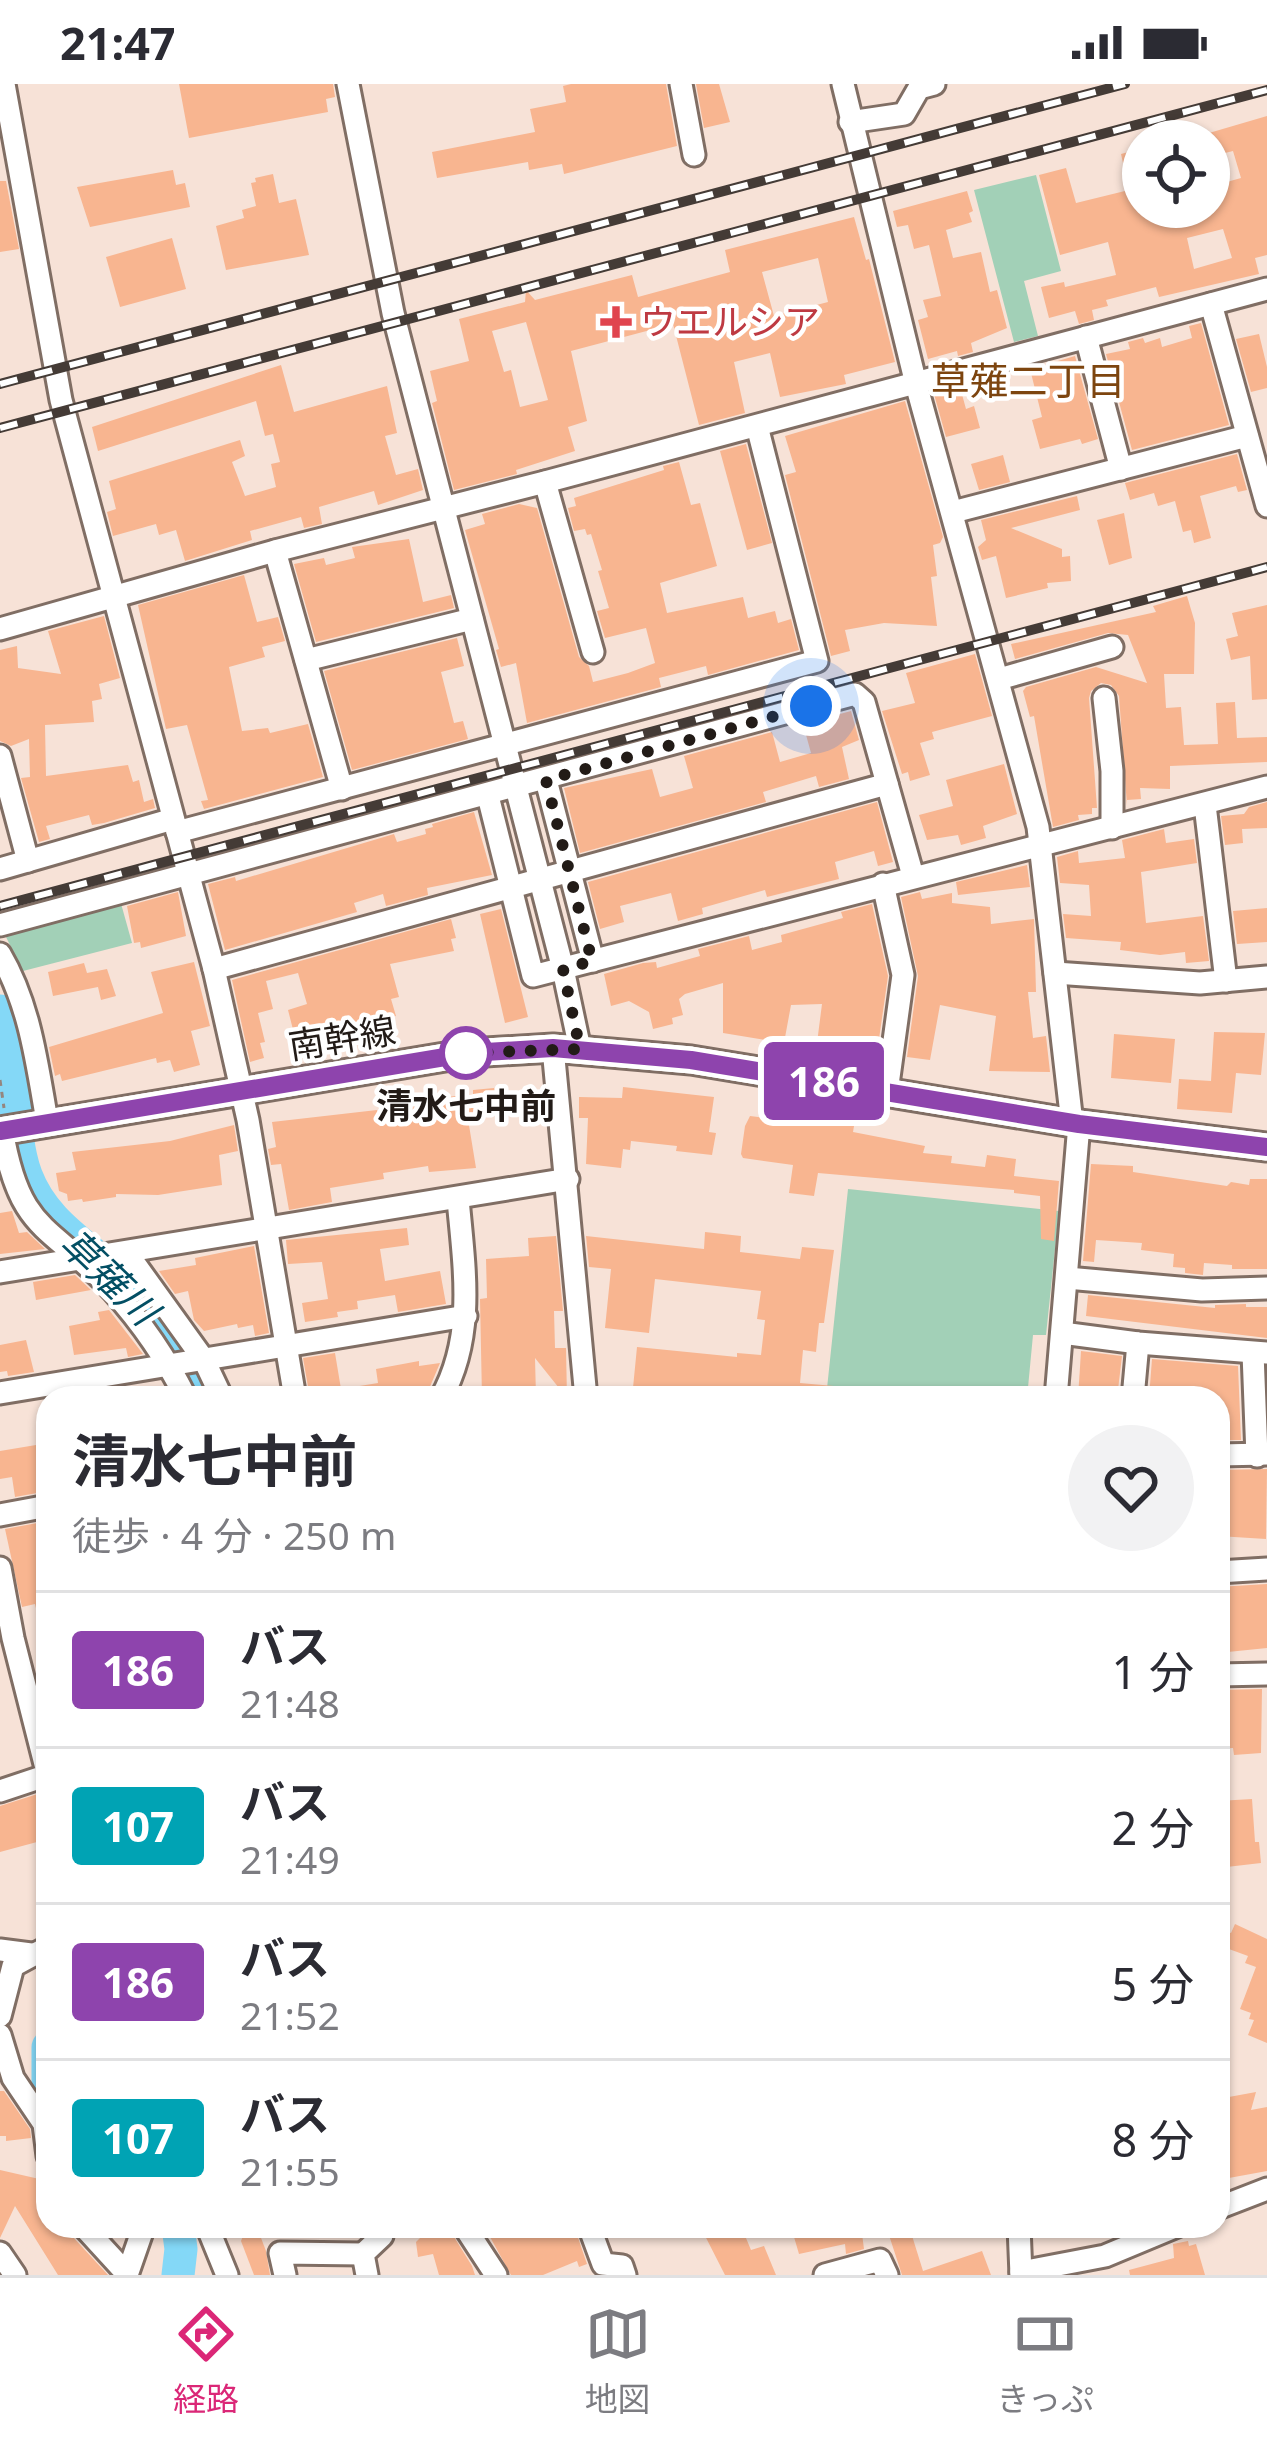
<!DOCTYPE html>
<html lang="ja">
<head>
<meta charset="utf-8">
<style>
	:root { --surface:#fff; --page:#f2f2f3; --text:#2b2b33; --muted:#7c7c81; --line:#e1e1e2; --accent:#db2777 }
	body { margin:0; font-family:"Noto Sans","Noto Sans JP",sans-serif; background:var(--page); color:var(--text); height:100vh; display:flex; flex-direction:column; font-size:45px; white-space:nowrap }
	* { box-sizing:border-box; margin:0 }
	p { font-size:39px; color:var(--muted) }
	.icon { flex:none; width:66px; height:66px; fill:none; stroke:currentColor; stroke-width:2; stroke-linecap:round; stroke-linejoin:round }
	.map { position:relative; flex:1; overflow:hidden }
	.sheet { position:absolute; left:36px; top:1302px; width:1194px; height:852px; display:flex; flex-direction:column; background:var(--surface); border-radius:36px; box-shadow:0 3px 9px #0004 }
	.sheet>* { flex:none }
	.badge { padding:0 24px; border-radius:9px; font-size:42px; line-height:78px }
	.tools { position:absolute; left:1122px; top:36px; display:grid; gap:24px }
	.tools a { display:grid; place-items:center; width:108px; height:108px; border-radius:50%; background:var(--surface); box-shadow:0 3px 9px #0004; font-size:60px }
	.you { position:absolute; width:60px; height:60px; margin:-30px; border:9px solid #fff; border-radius:50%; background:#1a73e8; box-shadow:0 0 0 18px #1a73e833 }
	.map>.badge { position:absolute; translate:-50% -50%; box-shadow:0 0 0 6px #fff }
	.round { display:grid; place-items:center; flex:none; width:126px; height:126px; border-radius:63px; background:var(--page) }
	.head { display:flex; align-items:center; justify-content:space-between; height:204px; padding:0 36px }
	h1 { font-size:57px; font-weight:700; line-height:90px }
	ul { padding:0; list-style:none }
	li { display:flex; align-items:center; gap:36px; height:156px; padding:0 36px; border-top:3px solid var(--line) }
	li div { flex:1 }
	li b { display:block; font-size:45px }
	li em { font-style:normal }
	li .badge { min-width:132px; font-weight:700; text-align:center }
	.status { display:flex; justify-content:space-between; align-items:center; height:84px; padding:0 60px; background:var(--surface); direction:ltr }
	.status svg { height:33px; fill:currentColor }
	.dock { display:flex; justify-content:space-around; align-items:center; height:168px; border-top:3px solid var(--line); background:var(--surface); font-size:33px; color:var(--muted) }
	.dock a { display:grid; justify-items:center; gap:6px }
	.dock .on { color:var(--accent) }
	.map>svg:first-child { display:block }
	.green { fill:#a2d0b7 }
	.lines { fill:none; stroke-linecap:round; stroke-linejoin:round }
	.river { stroke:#84d8f7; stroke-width:33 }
	.building { fill:#f8b590; fill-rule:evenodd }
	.minor-casing { stroke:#806e64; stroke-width:27 }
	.major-casing { stroke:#806e64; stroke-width:33 }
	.path { stroke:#95867f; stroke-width:3; stroke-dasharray:6 6; stroke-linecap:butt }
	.minor { stroke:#fff; stroke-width:21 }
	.major { stroke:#fff; stroke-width:27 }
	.rail-casing { stroke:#443b36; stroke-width:10 }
	.rail { stroke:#fff; stroke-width:6; stroke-dasharray:18; stroke-linecap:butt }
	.line-casing { stroke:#fff; stroke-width:27 }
	.line { stroke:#8e44ad; stroke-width:18 }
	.walk { stroke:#221b17; stroke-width:12; stroke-dasharray:0 21.6 }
	.health-dot { fill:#e0444e; stroke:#fff; stroke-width:4.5 }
	.stop-dot { fill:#fff; stroke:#8e44ad; stroke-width:6 }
	.labels { text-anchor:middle; stroke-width:9; stroke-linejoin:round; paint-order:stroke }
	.health-label { font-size:36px; fill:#be3a42; stroke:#fff; text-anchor:start }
	.street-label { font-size:36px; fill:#221b17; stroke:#fff }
	.stop-label { font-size:36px; font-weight:bold; fill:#221b17; stroke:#fff }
	.neighbourhood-label { font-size:39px; fill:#7d450f; stroke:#fff }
	.water-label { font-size:39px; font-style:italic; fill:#034f64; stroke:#fff }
</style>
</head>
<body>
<div class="status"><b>21:47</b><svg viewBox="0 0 49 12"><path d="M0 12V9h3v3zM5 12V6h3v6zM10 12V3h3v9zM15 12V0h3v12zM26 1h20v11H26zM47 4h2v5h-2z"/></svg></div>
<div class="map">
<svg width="1267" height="2191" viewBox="0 0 1267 2191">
	<rect width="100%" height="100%" fill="#f7e2d7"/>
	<g class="green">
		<path d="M1036 91 1061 187 1024 197 1038 252 1014 258 974 106Z"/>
		<path d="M120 816 132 859 23 887 4 849Z"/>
		<path d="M848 1105 1059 1127 1046 1251H1033L1027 1314H826Z"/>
	</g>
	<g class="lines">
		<g class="river">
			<path d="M0 927C23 979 7 1039 26 1091 44 1139 85 1160 119 1192 156 1226 181 1271 204 1314"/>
			<path d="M48 1963V2009"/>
			<path d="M178 2191 181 2165 178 2142"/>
		</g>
	</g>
	<g class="building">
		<path d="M179 0H333L335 13 326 15 328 28 189 54Z"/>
		<path d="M571 0H666L677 62 564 90 562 80 529 86 528 78 437 94 432 68 535 48 530 25 566 18 563 2Z"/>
		<path d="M696 0H719L730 38 704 44Z"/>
		<path d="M1267 32V171L1255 174 1259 190 1159 213 1156 203 1106 216 1108 222 1092 226 1094 236 1079 240 1075 227 1049 234 1041 203 1064 198 1065 203 1116 191 1108 158 1060 171 1039 91 1066 84 1076 119 1129 106 1121 70 1143 64V123H1172L1175 138 1215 127 1209 103 1241 94 1233 67 1209 73V49ZM1223 145 1232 174 1194 185 1187 154Z"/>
		<path d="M173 86 176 101 185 99 190 123 90 143 77 103Z"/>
		<path d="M273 90 279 119 296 115 309 171 226 186 216 142 244 134 242 126 256 122 251 99 256 98 255 94Z"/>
		<path d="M0 97H6L19 165 0 168Z"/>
		<path d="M967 107 973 127 969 129 972 138 946 146 953 174 981 168 990 208 997 206 1007 244 971 259 973 268 958 272 957 267 928 275 918 236 928 233 923 216 941 212 929 161 914 165 908 141 897 143 893 127Z"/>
		<path d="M854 133 866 176 869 175 895 278 844 291 846 300 780 313 770 269 734 278 745 329 699 341 673 240 571 267 587 337 568 343 575 367 516 386 517 390 454 406 432 319 437 317 430 287 469 277 459 235 525 218 526 206 535 216 632 191 638 213 730 188 725 166ZM818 174 828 218 774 232 762 188ZM526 238 548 316 520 323 511 286 504 288 492 247Z"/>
		<path d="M172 154 186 205 120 223 106 173Z"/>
		<path d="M1201 239 1229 341 1132 366 1106 270 1130 265 1128 258 1143 254 1145 259 1160 254 1162 263 1192 254 1189 242Z"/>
		<path d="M1259 250 1267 283V304L1251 308 1236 255Z"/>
		<path d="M1075 272 1098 355 1082 360 1080 355 1040 365 1032 336 1042 333 1030 285Z"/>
		<path d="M281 281 294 328 387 302 397 349 385 352 396 391 418 385 423 406 378 421 374 407 319 423 322 440 304 444 301 433 250 447 252 456 185 477 176 446 159 451 156 440 113 452 107 428 116 425 109 397 240 356 245 372 232 378 245 412 276 403 271 380 280 378 273 350 265 352 256 317 98 367 92 343Z"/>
		<path d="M960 303 966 325 974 322 980 344 946 353 934 310Z"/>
		<path d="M905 317 943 453 940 459 933 461 937 492 931 493 937 542 884 539 845 546 850 567 831 572 785 391 796 388 785 352Z"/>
		<path d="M746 360 772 459 747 466 720 367Z"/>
		<path d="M1237 370 1247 406 1238 408 1236 402 1200 412 1211 454 1194 459 1191 446 1183 448 1175 417 1158 422 1154 409 1130 416 1125 399Z"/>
		<path d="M1003 371 1010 398 979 406 971 380Z"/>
		<path d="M679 378 691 421 700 419 717 482 660 499 667 529 743 513 748 534 775 527 778 539 791 535 799 566 708 591 706 582 659 594 661 603 527 639 516 579 501 583 496 566 499 565 465 446 485 440 482 430 519 420 537 424 579 573 589 582 593 598 628 589 655 579 646 544 605 554 597 527 609 524 598 487 602 486 591 450 587 451 585 445 574 447 568 424 576 422 574 414 664 386 663 382Z"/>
		<path d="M1077 412 1080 426 1011 444 1062 465V473L1070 472 1071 497 1047 499 1048 504 1006 514 996 472 982 476 978 463 986 456 981 436Z"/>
		<path d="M1124 429 1132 474 1109 481 1097 436Z"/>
		<path d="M409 455 423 518 451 511 454 524 316 558 294 480 324 474 326 481 355 474 352 463Z"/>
		<path d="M244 491 257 538 278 533 285 557 262 563 265 573 229 583 242 647 268 644 270 649 308 640 323 693 204 725 201 717 208 716 187 641 166 645 138 521Z"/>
		<path d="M1187 512 1195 539 1194 590H1164L1166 624 1181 623 1184 661 1218 660 1216 619 1235 618 1237 654 1267 653V678L1170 682V705L1140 704 1141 715 1127 716V722L1119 612 1111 601 1101 599 1091 607 1089 614 1097 724H1092V730L1078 731 1079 736 1053 743 1034 632 1030 633 1023 607 1026 603 1096 583 1147 599 1128 551 1108 549 1015 575 1011 560 1156 528 1153 522Z"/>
		<path d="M1267 521V615L1252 616 1250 572 1231 576 1226 555 1238 552 1232 529Z"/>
		<path d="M104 532 120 594 99 600 102 615 92 617 94 638 45 641 46 692 128 681 133 698 139 696 144 718 153 715 155 724 104 739 92 741 89 731 46 742 50 755 39 758 21 694 30 693 29 655 11 662 0 657V566L17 562 18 584 61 590 48 547Z"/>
		<path d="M457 554 464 582 441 588 454 639 463 637 468 655 352 686 324 587Z"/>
		<path d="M975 570 992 632 932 648 934 655 920 659 930 691 910 697 908 688 902 690 882 627 915 619 906 589Z"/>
		<path d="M851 627 859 656 842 663 849 695 819 703 816 692 763 708 766 718 580 769 564 704 652 685 660 713 693 704 684 672 772 648 780 678 811 669 803 640Z"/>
		<path d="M1004 680 1017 730 983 742 986 754 961 761 958 751 927 756 919 731 953 722 946 696Z"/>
		<path d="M877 718 893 778 878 782 874 767 835 778 839 795 767 813 765 806 702 824 703 830 678 837 671 809 620 822 624 838 600 845 588 798Z"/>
		<path d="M1267 718V744L1242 745 1243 759 1225 761 1221 732 1244 730 1249 723Z"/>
		<path d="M474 728 492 791 427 804 428 811 386 822 383 810 354 819 357 828 225 866 208 800 235 793 236 797 394 750 397 758 426 750 425 745 433 743 432 740Z"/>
		<path d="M1164 745 1166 759 1194 755 1197 779 1141 788 1146 839 1203 832 1209 877 1186 879 1185 868 1160 871 1120 866 1121 858 1066 854 1063 830 1091 832 1089 801 1060 799 1057 773 1078 767 1079 779 1125 774 1122 756Z"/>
		<path d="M1027 781 1030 803 958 811 956 798Z"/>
		<path d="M178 808 186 852 141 864 140 858 134 859 127 822Z"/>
		<path d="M920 808 922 815 952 809V819L990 823 991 840 1034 835 1036 908H1028L1033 954 1046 952 1050 988 989 987 996 932 940 921 930 976 907 973 918 892 901 813Z"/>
		<path d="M872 820 888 892 876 976 856 972 858 966 817 959 822 920 791 921 784 959 723 949V899L685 910 679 915 683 931 672 934 673 940 653 945 649 928 629 917 611 922 604 890 643 879 656 878 657 884 700 872 698 865 749 852 752 866 782 858 781 851 843 834 841 828Z"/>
		<path d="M1267 824V858L1237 860 1233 827Z"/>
		<path d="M501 825 528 933 505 939 480 830Z"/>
		<path d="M451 835 456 854 451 855 454 867 390 880 399 913 391 915 396 932 332 948 334 956 298 965 288 926 307 920 298 889 266 897 273 925 258 929 265 958 260 959 264 974 250 978 232 896Z"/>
		<path d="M194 878 210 942 191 947 200 981 174 988 170 976 157 979 156 974 62 997 60 990 55 992 49 963 163 929 151 888Z"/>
		<path d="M84 879 87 889 107 885 116 912 101 916 98 903 53 912 48 888Z"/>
		<path d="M1214 948 1265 949 1261 991 1236 989 1232 1029 1177 1025 1179 995 1211 997Z"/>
		<path d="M1114 950 1175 955 1171 999 1111 994Z"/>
		<path d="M623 1003 714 1013 709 1048 716 1049 712 1071 676 1067 677 1062 631 1057 630 1066 623 1065 621 1084 586 1080 588 1034H579V1013L622 1014Z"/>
		<path d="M494 1004 496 1027 467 1029 476 1084 429 1088 428 1082 383 1089 384 1095 330 1104 332 1118 289 1126 281 1080 271 1081 268 1065 276 1063 272 1038 377 1026 378 1030 448 1017 447 1013 473 1010V1006Z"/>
		<path d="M795 1027 855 1036 853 1048 925 1062 923 1069 952 1072 951 1079 985 1083 987 1071 1016 1075 1014 1092 1059 1097 1054 1157 1041 1155 1040 1112 1014 1109V1106L818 1089 814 1112 789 1109 793 1081 743 1074 741 1070 745 1042 750 1032 788 1037 789 1033 794 1034Z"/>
		<path d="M234 1041 238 1067 219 1071 222 1101 158 1111 116 1110V1113L83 1118 82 1115 68 1117 67 1110 59 1107 56 1089 76 1086 72 1068 170 1057Z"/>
		<path d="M1091 1080 1133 1082V1088L1227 1102 1231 1098 1249 1101 1250 1095H1267V1185H1232V1181L1204 1179 1203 1191 1185 1189V1184L1173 1183 1174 1170 1141 1166 1142 1159 1096 1156 1094 1178 1083 1177Z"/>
		<path d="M12 1127 19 1149 27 1148 45 1165 0 1170V1129Z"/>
		<path d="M407 1144 409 1161 380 1165 385 1197 440 1187 446 1220 398 1228 395 1211 357 1217 358 1225 337 1228 338 1233 305 1238 302 1219 328 1215 322 1178 288 1180 286 1156Z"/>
		<path d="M705 1148 741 1152 740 1168 800 1175 802 1163 834 1166 824 1239H819L816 1268 803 1266 800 1299 845 1303V1314H632L637 1263 737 1273V1269L761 1271 765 1236 757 1235 761 1207 655 1195 649 1249 605 1244 611 1185 589 1183 586 1152 704 1165Z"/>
		<path d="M556 1152 563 1227H554L555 1264H566L567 1314 535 1274 536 1312 482 1314 480 1215 487 1214 486 1175 529 1172 528 1154Z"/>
		<path d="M254 1162 269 1249 255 1252 253 1241 238 1244 237 1240 204 1247 194 1236 188 1207 175 1210 159 1187 196 1181 195 1174Z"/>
		<path d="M75 1191 91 1206 36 1216 33 1198Z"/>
		<path d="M1088 1211 1215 1224V1221L1246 1220V1223H1267V1254L1086 1232Z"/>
		<path d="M109 1226 143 1270 128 1273 126 1264 74 1271 69 1242 100 1236 98 1228Z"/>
		<path d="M26 1256 34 1288 8 1292 7 1287 0 1288V1261Z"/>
		<path d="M1081 1267 1122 1272 1117 1314H1078Z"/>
		<path d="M335 1269 341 1305 378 1299 376 1285 419 1277V1282L440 1279 426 1312 310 1314 303 1274Z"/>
		<path d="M1152 1275 1238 1282 1241 1356H1218V1314H1149Z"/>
		<path d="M48 1359V1407L15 1413 12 1393 0 1395V1367Z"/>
		<path d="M1267 1385 1266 1455 1218 1452V1386Z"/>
		<path d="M48 1437V1482L45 1483 48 1549 42 1550 35 1520 22 1523 5 1445Z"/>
		<path d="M1267 1500V1564L1218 1569V1503Z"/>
		<path d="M1262 1605 1261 1669 1234 1671 1233 1664 1218 1665V1606Z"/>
		<path d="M44 1708 48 1722V1755L0 1768V1722Z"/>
		<path d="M1252 1715 1255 1758H1259L1261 1779 1218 1784V1717Z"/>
		<path d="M1235 1840 1267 1855V1959L1248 1951 1254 1936 1249 1935 1251 1929 1240 1925 1256 1883 1245 1879 1248 1872 1218 1861V1844L1231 1849Z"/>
		<path d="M0 2007H4L30 2045 31 2054 6 2057V2052H0Z"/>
		<path d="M1256 2008 1251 2026 1267 2023V2087L1218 2096V2068L1223 2067 1218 2015Z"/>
		<path d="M0 2086 48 2097V2142H68L72 2152 108 2191H58L15 2122 0 2154Z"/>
		<path d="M484 2142H574L587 2180 579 2183 577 2177 543 2191H511Z"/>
		<path d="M700 2142H741L751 2166 764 2162 776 2191H725Z"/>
		<path d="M861 2142 864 2165 846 2170 845 2160 799 2170 794 2153 830 2143 831 2146Z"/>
		<path d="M886 2142H909L923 2187 982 2167 991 2191H902Z"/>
		<path d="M258 2146 266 2167 270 2191H254L241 2157 243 2152Z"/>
		<path d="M451 2148 472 2182 475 2191H439L433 2170 418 2173 416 2158 420 2154Z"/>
		<path d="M1188 2157 1189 2162 1196 2160 1205 2191H1130L1129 2186 1174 2174 1173 2160Z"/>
	</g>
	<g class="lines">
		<defs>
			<g id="minor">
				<path d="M4 0 61 316 214 885 248 1036 295 1314"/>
				<path d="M348 0 393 229 563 885 580 965"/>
				<path d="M681 0 694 71"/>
				<path d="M843 0 916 300 1038 743 1072 1039"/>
				<path d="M850 38 904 30 919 4 934 0"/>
				<path d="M1211 220 1267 422"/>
				<path d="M1086 253 1121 385"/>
				<path d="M545 398 593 568"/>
				<path d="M953 428 1247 352"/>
				<path d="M275 467 342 705"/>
				<path d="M0 545 275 467 545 398 1267 205"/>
				<path d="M306 576 472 535"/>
				<path d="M999 595 1112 563"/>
				<path d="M1104 614 1112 687V744"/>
				<path d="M0 672 28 777"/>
				<path d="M546 696 593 877"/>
				<path d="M488 712 533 892 1267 703"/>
				<path d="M1205 721 1226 897"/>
				<path d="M177 748 817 577 757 342"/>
				<path d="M0 785 173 735"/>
				<path d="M883 800 903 891 887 1008"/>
				<path d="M0 841 855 610 864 618 913 792"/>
				<path d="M0 870C30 921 37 980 47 1037"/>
				<path d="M214 885 887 700"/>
				<path d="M1055 889 1200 899 1267 893"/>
				<path d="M553 964 586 1314"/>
				<path d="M2 1046C20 1151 50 1139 113 1207 142 1239 167 1276 186 1314"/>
				<path d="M127 1169 204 1276 222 1314"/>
				<path d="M0 1188 568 1095"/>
				<path d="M1067 1194 1202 1206 1267 1204"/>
				<path d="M1062 1249 1138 1259 1267 1269"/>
				<path d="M1253 1269 1257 1372"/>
				<path d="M0 1309 466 1232"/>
				<path d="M441 1314C476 1252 464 1183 458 1115"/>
				<path d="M1056 1314 1079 1040"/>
				<path d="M1133 1314 1138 1259"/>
				<path d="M1218 1371 1267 1370"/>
				<path d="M0 1431 48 1422"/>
				<path d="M0 1484 13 1554 48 1692"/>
				<path d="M1218 1488 1267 1485"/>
				<path d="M1218 1591 1267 1590"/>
				<path d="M0 1707 48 1691"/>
				<path d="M0 1866 31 1870"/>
				<path d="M0 1932 13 1882 48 1863"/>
				<path d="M0 1951 13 1994 44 2040 48 2072"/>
				<path d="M1218 2124 1267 2105"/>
				<path d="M83 2142 127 2190"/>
				<path d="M207 2142 227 2191"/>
				<path d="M464 2142 496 2191"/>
				<path d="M589 2142 603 2180 622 2182 625 2191"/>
				<path d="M1019 2142 1021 2191"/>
				<path d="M0 2169 15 2191"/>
				<path d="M1021 2188 1105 2172 1177 2142"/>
				<path d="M127 2191 144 2142"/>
				<path d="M285 2191 280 2169 363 2170"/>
				<path d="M367 2191 363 2170 382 2152"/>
				<path d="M825 2191 880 2176 887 2191"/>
			</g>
			<path id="major" d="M0 1047 469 969 553 964 691 976 1079 1040 1267 1063"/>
		</defs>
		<use href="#minor" class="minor-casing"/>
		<use href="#major" class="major-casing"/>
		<path class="path" d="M0 996 4 1024"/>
		<use href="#minor" class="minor"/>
		<use href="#major" class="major"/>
		<defs>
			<g id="rail">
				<path d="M0 300 1125 0"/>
				<path d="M0 344 1267 6"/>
				<path d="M0 822 1267 483"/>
			</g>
		</defs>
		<use href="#rail" class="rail-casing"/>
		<use href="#rail" class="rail"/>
	</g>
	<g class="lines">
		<defs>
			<path id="line" d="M0 1047 469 969 553 964 691 976 1079 1040 1267 1063"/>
		</defs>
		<use href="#line" class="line-casing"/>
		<use href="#line" class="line"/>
		<path class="walk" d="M466 969 580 965 563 885 592 877 546 696 811 622"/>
	</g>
	<path class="health-dot" d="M610 220h12v12h12v12h-12v12h-12v-12h-12v-12h12z"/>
	<circle class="stop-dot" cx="466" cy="969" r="24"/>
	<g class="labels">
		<g class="health-label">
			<text x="640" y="251">ウエルシア</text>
		</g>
		<g class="street-label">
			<text transform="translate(342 954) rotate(-9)" y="13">南幹線</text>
		</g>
		<g class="stop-label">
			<text x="466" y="1035">清水七中前</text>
		</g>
		<g class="neighbourhood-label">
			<text x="1028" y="311">草薙二丁目</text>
		</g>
		<g class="water-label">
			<text transform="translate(109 1193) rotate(44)" y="14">草薙川</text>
		</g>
	</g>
</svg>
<div class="tools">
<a><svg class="icon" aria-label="locate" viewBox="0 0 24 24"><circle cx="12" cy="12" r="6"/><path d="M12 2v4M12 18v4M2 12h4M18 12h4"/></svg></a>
</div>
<div class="you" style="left:811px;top:622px"></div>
<b class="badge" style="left:824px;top:997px;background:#8e44ad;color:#fff">186</b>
<section class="sheet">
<div class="head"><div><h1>清水七中前</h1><p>徒歩 · 4 分 · 250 m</p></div><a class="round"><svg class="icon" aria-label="heart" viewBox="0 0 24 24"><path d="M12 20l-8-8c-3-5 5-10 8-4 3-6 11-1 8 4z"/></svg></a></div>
<ul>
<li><span class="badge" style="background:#8e44ad;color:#fff">186</span><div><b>バス</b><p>21:48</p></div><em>1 分</em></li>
<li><span class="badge" style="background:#00a3b4;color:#fff">107</span><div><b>バス</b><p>21:49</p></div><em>2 分</em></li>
<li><span class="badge" style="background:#8e44ad;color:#fff">186</span><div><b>バス</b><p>21:52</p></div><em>5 分</em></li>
<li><span class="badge" style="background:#00a3b4;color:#fff">107</span><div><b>バス</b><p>21:55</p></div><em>8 分</em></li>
</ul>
</section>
</div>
<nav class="dock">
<a class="on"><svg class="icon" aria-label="directions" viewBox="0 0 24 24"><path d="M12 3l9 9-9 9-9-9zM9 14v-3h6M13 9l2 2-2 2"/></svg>経路</a>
<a><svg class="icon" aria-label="map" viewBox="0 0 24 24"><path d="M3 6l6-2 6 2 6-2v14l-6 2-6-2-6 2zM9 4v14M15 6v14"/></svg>地図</a>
<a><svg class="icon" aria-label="tickets" viewBox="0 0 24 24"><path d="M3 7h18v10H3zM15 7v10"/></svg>きっぷ</a>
</nav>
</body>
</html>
